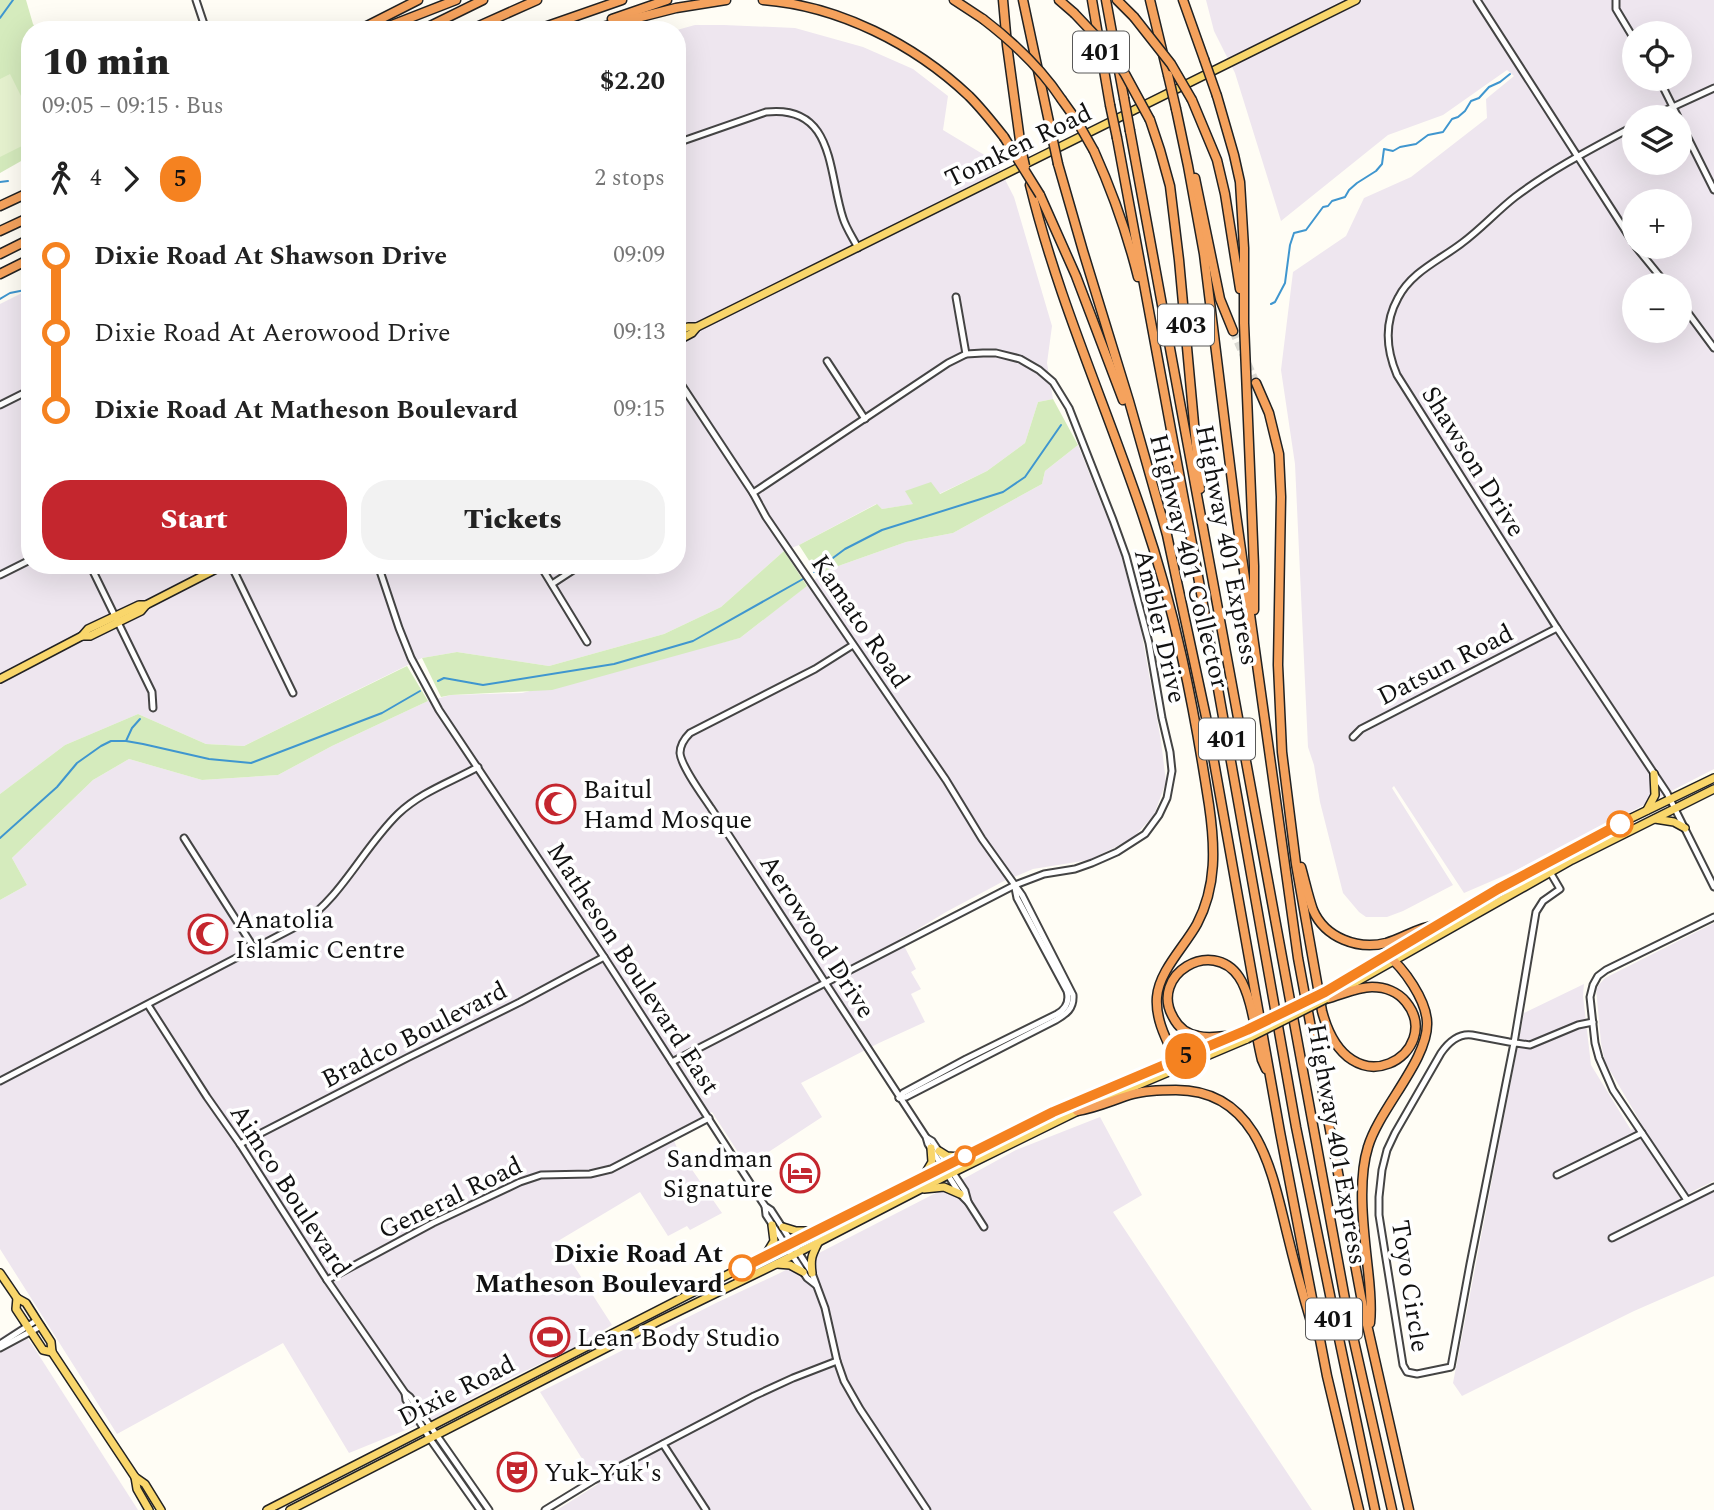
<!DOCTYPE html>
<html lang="en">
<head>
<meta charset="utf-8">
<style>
	:root { --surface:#fff; --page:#f2f2f2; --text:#222; --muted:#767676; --accent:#c4262e }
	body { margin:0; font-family:Spectral,serif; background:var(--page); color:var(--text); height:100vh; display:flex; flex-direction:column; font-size:26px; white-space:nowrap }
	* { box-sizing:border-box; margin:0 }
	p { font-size:23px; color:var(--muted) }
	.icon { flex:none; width:38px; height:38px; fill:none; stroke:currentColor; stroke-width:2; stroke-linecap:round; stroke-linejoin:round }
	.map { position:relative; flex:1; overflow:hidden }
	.side { position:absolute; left:21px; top:21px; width:665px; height:553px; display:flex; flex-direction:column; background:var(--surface); border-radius:28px; box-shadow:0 7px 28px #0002 }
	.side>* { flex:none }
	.badge { padding:0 14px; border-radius:23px; font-size:24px; line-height:46px }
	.buttons { position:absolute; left:1622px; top:21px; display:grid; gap:14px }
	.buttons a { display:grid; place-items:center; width:70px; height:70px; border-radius:50%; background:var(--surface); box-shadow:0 7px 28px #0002; font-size:35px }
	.map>.badge { position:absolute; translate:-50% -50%; box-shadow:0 0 0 4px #fff }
	.legs { display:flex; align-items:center; gap:10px; height:77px; padding:0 21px; font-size:23px }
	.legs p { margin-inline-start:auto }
	.overview { display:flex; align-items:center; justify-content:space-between; height:119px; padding:0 21px }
	h1 { font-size:38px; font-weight:800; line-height:52px }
	.button { display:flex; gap:14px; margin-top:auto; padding:14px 21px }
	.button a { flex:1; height:80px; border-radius:28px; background:var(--accent); color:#fff; font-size:28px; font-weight:800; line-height:80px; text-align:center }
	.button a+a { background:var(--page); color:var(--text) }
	ul { padding:0 21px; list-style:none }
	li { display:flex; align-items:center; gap:24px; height:77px; font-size:26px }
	li i { display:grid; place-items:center; width:10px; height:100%; margin:0 9px; background:currentColor }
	li i::after { content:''; width:18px; height:18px; margin:-9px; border:5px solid; border-radius:50%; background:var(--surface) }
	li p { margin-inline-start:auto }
	li:first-child i { background:linear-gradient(#0000 50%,currentColor 0) }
	li:last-child i { background:linear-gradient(currentColor 50%,#0000 0) }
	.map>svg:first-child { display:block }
	.industrial { fill:#eee6ef; fill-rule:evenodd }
	.green { fill:#d5ebbd }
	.pitch { fill:#e6f2cf }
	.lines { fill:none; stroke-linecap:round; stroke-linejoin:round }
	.stream { stroke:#3f96cf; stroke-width:2 }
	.highway-tunnel { stroke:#dbdad3; stroke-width:8; stroke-dasharray:8 4; stroke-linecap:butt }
	.minor-casing { stroke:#444; stroke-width:9 }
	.major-casing { stroke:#222; stroke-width:10 }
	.highway-casing { stroke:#222; stroke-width:11 }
	.minor { stroke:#fff; stroke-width:5 }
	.major { stroke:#f9d66b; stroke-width:7 }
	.highway { stroke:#f5a25d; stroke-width:8 }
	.major-bridge-casing { stroke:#222; stroke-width:10; stroke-linecap:butt }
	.highway-bridge-casing { stroke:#222; stroke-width:11; stroke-linecap:butt }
	.major-bridge { stroke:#f9d66b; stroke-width:7 }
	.highway-bridge { stroke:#f5a25d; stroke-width:8 }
	.line-1-casing { stroke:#fff; stroke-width:16 }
	.line-1 { stroke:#f58220; stroke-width:10 }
	.stop-1-dot { fill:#fff; stroke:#f58220; stroke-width:3.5 }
	.labels { text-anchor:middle; stroke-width:7; stroke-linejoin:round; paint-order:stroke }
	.shield { fill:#fff; stroke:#585858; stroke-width:2 }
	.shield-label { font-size:24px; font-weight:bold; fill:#111 }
	.street-label { font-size:26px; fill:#111; stroke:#fff }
	.poi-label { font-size:26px; fill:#111; stroke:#fff; text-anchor:start }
	.stop-label { font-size:26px; font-weight:bold; fill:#111; stroke:#fff; text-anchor:end }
</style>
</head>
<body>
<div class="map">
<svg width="1714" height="1510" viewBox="0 0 1714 1510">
	<rect width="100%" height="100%" fill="#fffdf5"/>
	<g class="industrial">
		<path d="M1206 0H1714V769L1515 871 1464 893 1394 786 1392 788 1453 885 1403 911 1387 917H1366L1359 912 1343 893 1320 802 1314 765 1308 747 1295 464 1281 370 1293 272 1346 236 1364 198 1411 177 1487 118 1486 99 1514 76 1507 70 1443 115 1388 135 1281 221 1235 73 1214 31ZM1634 33H1680V79H1634ZM1634 117H1680V163H1634ZM1634 201H1680V247H1634ZM1634 285H1680V331H1634Z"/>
		<path d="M695 25H724L795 28 863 47 913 69 948 96 943 130 996 162 1014 197 1052 326 1047 363 1053 399 1038 402 1025 443 987 471 939 494 906 492 914 504 882 509 876 504 799 545 784 551 721 607 664 634 549 666 457 652 422 658 244 746 206 744 138 714 65 745 0 794V304L30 289V565H677V30Z"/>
		<path d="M1078 445 1119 547 1141 630 1161 741 1166 782 1154 815 1132 839 1089 860 1033 869 1002 882 946 912 908 935 900 938 916 969 911 972 921 989 911 994 925 1022 879 1043 801 1083 822 1117 747 1166 712 1112 671 1133 677 1148 722 1213 690 1230 687 1226 668 1236 640 1192 558 1241 612 1325 578 1346 492 1387 445 1414 349 1453 283 1343 117 1434 0 1249V900L27 885 12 858 93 780 129 759 202 780 278 775 332 746 428 701 451 695 522 693 740 638 827 570 906 542 953 533 1042 484 1045 471Z"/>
		<path d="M1714 923V1181L1689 1193 1694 1201 1714 1191V1276L1634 1311 1462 1396 1453 1383 1524 1013 1584 984 1583 996 1591 1065 1631 1130 1641 1123 1605 1062 1601 1043 1596 988 1605 978Z"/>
		<path d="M1100 1117 1142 1195 1113 1212 1312 1510H557L598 1484 540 1392 716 1303 780 1273 965 1178 1016 1150Z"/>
		<path d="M19 1326 33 1346 138 1510H0V1338Z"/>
	</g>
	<g class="green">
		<path d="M0 0H26L33 24 37 30H30V156L0 173Z"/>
		<path d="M1053 399 1078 445 1045 471 1042 484 953 533 906 542 827 570 819 576 799 545 877 504 882 509 913 504 905 491 931 482 940 494 987 471 1025 443 1038 402Z"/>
		<path d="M784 551 807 586 740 638 552 690 451 695 441 697 422 658 457 652 549 666 664 634 721 607Z"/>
		<path d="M407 666 428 701 332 746 278 775 202 780 129 759 93 780 12 858 27 885 0 900V794L65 745 138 714 206 744 244 746Z"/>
	</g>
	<path class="pitch" d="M10 74 30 114V142L0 157V79Z"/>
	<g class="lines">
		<g class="stream">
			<path d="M0 18 13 0"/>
			<path d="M0 182 8 181"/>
			<path d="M0 299 10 293 30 289"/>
			<path d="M1271 304 1275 302 1285 283 1290 245 1294 233 1306 230 1323 207 1328 206 1332 201 1345 197 1349 190 1357 183 1376 171 1382 164 1384 149 1393 151 1400 147 1416 144 1428 135 1443 132 1452 119 1458 117 1465 111 1471 101 1479 98 1489 87 1500 82 1510 74"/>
			<path d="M814 572 845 549 882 530 1003 492 1025 477 1061 425"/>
			<path d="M438 681 444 678 483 685 614 664 693 641 803 579"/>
			<path d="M126 741 132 728 140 719"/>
			<path d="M0 838 57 787 77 763 101 746 111 741H126L143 744 209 759 251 763 382 713 420 691"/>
		</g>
		<path class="highway-tunnel" d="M1233 331 1256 383"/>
		<defs>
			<g id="minor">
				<path d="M196 0 206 30"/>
				<path d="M1477 0 1634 244"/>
				<path d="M1616 0V9L1634 39"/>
				<path d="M1659 79 1678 117"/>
				<path d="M1651 117 1714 88"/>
				<path d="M1680 122 1714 190"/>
				<path d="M1634 126C1593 148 1552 169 1515 197 1497 211 1481 229 1462 243 1440 260 1411 272 1398 298 1384 323 1386 349 1397 375L1557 628 1667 793 1714 887"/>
				<path d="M677 143 766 112C835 104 828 173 843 218 846 228 853 238 858 248"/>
				<path d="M1636 247 1667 285"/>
				<path d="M956 297 966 354"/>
				<path d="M1680 302 1714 348"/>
				<path d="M827 361 865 419"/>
				<path d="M677 378 753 493 766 517 946 780 982 839 1022 895 1073 995C1074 1009 1066 1014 1056 1020L906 1097 899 1098"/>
				<path d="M0 405 30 390"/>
				<path d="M90 565 152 692 153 708"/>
				<path d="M231 565 293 693"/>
				<path d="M378 565 399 628 411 658 439 710 604 957 761 1200 765 1206 771 1210 812 1273 825 1308 837 1361 844 1381 860 1409 927 1510"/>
				<path d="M540 565 587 642"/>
				<path d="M0 575 30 560"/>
				<path d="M552 584 581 565"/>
				<path d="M853 645 815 669 690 733C684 739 680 745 680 753 681 766 703 796 711 808L926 1137 928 1144 960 1194 968 1202 984 1227"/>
				<path d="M1353 737 1361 729 1557 628"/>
				<path d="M184 838 254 948"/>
				<path d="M1550 872 1560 889 1543 901 1536 912 1514 1043 1470 1264 1451 1367 1417 1374 1407 1372 1403 1365 1379 1215V1197L1382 1170 1387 1150 1395 1133 1441 1053C1448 1043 1458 1033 1472 1035L1509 1042C1516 1043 1523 1044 1530 1045L1578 1025 1593 1022"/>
				<path d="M148 1005 207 1097 240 1144 327 1280 405 1393 410 1397 489 1510"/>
				<path d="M672 1062 1015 885 1044 874 1075 869 1092 863 1117 852 1145 834 1159 815 1167 798 1172 771 1170 752 1162 718 1149 643 1126 556 1113 520 1069 408 1053 382 1039 370 1020 359 996 353H983L966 354 948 363 753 493"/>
				<path d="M0 1081 301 924C342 897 363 848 398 814 421 792 451 782 478 767"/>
				<path d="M899 1098 903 1093 966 1059 1057 1014C1066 1009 1070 1002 1067 991L1017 898 1015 888"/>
				<path d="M927 1138 932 1141 965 1191 968 1202"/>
				<path d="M240 1144 407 1058 520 1002 604 957"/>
				<path d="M1557 1175 1642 1133"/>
				<path d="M1687 1200 1613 1090 1599 1058 1595 1043 1590 997 1593 985 1598 976 1606 970 1714 917"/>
				<path d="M765 1206 766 1215 807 1278 816 1285"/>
				<path d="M1612 1238 1714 1187"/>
				<path d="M327 1280 433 1223 520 1182 541 1175 590 1174 611 1169 709 1118"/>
				<path d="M0 1344 37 1320"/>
				<path d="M0 1348 41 1326"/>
				<path d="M405 1393 406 1400 430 1439 480 1510"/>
				<path d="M663 1444 706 1510"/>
				<path d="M545 1510 594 1480 754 1396 793 1378 837 1361"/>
			</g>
			<g id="major">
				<path d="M677 332 688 327H697"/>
				<path d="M677 341 692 333 697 327 1356 0"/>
				<path d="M82 636 88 629 139 605H146"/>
				<path d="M0 679 82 636H90L141 611 146 605 224 565"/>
				<path d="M1647 810 1655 795 1654 774"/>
				<path d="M1655 819 1674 822 1685 828"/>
				<path d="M1325 992 1498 889 1621 823 1714 778"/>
				<path d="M1335 994 1572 860 1714 789"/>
				<path d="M1093 1104 1247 1039"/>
				<path d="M939 1151 947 1156 961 1157"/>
				<path d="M923 1177 932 1162 931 1148"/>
				<path d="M924 1189 944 1187 960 1194"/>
				<path d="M783 1227 796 1231H812"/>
				<path d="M765 1256 774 1241 772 1225"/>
				<path d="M777 1264 790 1265 803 1272"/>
				<path d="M0 1273 17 1298 26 1303 38 1322 51 1342 52 1352 135 1477 145 1484 161 1510"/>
				<path d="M812 1273C810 1258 812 1255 819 1241"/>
				<path d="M17 1298 16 1309 43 1350 52 1352"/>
				<path d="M135 1477 137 1489 149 1510"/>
				<path d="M267 1510 813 1231 1053 1112 1247 1030"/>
				<path d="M290 1510 659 1321 776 1264 948 1175 1082 1109"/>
			</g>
			<g id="highway">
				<path d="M763 0C839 6 914 44 969 96 982 109 993 123 1004 137"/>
				<path d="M954 0 983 19"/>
				<path d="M1003 0 1007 45 1021 148"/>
				<path d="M1023 0 1052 136"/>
				<path d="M1059 0 1074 13"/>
				<path d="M1092 0 1110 105"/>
				<path d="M1106 0 1124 98"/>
				<path d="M1117 0 1134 17"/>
				<path d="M1150 0 1168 75"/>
				<path d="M1183 0 1204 59"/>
				<path d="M612 19 667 0"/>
				<path d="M359 30 418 0"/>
				<path d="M379 30 456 0"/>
				<path d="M422 30 483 0"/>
				<path d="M470 30 537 0"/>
				<path d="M536 30 622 0"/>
				<path d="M590 30 676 8 726 0"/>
				<path d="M1217 96 1234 155 1240 182 1244 248V323L1254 566V610"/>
				<path d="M1062 100 1077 121"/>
				<path d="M1192 100 1217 160 1225 194 1240 289"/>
				<path d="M1176 109 1188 166 1204 254 1236 514 1298 958 1363 1307 1409 1510"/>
				<path d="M1150 120 1160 150 1170 186 1179 260 1200 489"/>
				<path d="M1130 131 1347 1310 1392 1510"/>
				<path d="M1117 138 1196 565 1296 1127 1333 1310 1375 1510"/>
				<path d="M1094 151C1112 191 1127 233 1138 277"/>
				<path d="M1058 164 1083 251 1129 401 1167 535 1206 717 1280 1132 1327 1376 1359 1510"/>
				<path d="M1195 178 1220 299 1233 331"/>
				<path d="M1030 185C1058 300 1106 405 1143 516 1175 610 1194 707 1209 805 1215 846 1217 886 1197 924 1185 946 1159 971 1157 997 1155 1022 1169 1044 1179 1067"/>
				<path d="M1040 195 1076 276 1123 400"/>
				<path d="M0 206 30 192"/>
				<path d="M0 231 30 217"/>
				<path d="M0 254 30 239"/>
				<path d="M0 274 30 259"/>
				<path d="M1256 383 1269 413 1279 454 1281 497 1278 665 1282 752 1296 864 1322 1011C1349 1114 1446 1051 1406 1002 1398 992 1385 987 1372 987 1357 987 1341 995 1326 999"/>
				<path d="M1301 867C1305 881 1308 896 1313 910 1325 938 1358 950 1386 943 1404 938 1418 927 1437 925"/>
				<path d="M1235 1035C1223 1036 1210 1039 1198 1036 1187 1034 1178 1027 1173 1017 1149 975 1212 937 1239 977 1252 996 1256 1037 1262 1060L1266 1069"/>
				<path d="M1077 1111C1097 1108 1115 1099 1133 1094 1147 1090 1162 1090 1176 1090 1259 1090 1272 1173 1288 1237 1296 1270 1305 1302 1315 1335"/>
				<path d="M1370 1323C1372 1305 1370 1288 1368 1270 1364 1233 1357 1182 1368 1147 1379 1109 1429 1059 1427 1022 1426 1000 1404 968 1387 955"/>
			</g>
		</defs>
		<use href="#minor" class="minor-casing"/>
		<use href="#major" class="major-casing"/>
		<use href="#highway" class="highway-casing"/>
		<use href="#minor" class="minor"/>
		<use href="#major" class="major"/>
		<use href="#highway" class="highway"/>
		<defs>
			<g id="major-bridge">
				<path d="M1247 1030 1325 992"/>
				<path d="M1247 1039 1326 999"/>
			</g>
			<g id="highway-bridge">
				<path d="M1074 13 1110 51 1125 74 1150 120"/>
				<path d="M1134 17 1171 64 1192 100"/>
				<path d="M983 19C1013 42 1041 68 1062 100"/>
				<path d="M1204 59 1217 96"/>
				<path d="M1168 75 1176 109"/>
				<path d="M1124 98 1130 131"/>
				<path d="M1110 105 1117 138"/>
				<path d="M1077 121 1094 151"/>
				<path d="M1052 136 1058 164"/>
				<path d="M1004 137 1040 195"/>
				<path d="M1021 148 1025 166"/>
			</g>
		</defs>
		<use href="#major-bridge" class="major-bridge-casing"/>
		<use href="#highway-bridge" class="highway-bridge-casing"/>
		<use href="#major-bridge" class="major-bridge"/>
		<use href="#highway-bridge" class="highway-bridge"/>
	</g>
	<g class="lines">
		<defs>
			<path id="line-1" d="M742 1268 1053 1112 1247 1030 1325 992 1498 889 1620 824"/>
		</defs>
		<use href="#line-1" class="line-1-casing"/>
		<use href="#line-1" class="line-1"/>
	</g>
	<defs>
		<symbol id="mosque-ring" viewBox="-11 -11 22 22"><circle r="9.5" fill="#fff" stroke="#c4262e" stroke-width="1.5"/><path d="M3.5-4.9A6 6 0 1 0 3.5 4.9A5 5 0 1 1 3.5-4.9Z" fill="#c4262e"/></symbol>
		<symbol id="hotel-ring" viewBox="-11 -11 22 22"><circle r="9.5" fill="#fff" stroke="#c4262e" stroke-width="1.5"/><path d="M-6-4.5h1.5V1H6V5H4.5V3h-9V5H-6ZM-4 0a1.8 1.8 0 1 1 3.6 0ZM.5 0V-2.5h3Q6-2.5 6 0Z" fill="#c4262e"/></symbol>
		<symbol id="stadium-ring" viewBox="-11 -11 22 22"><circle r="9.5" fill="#fff" stroke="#c4262e" stroke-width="1.5"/><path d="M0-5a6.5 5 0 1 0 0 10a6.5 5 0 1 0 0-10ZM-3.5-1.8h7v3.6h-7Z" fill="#c4262e"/></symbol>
		<symbol id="theatre-ring" viewBox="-11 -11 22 22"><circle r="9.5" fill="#fff" stroke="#c4262e" stroke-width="1.5"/><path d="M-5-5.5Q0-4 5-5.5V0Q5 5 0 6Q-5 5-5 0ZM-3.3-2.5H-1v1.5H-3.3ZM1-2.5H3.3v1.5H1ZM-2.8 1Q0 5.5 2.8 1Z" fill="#c4262e"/></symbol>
	</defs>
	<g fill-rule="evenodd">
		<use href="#mosque-ring" x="534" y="782" width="44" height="44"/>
		<use href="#mosque-ring" x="186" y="912" width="44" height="44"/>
		<use href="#hotel-ring" x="778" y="1151" width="44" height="44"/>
		<use href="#stadium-ring" x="528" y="1315" width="44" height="44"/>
		<use href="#theatre-ring" x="495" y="1450" width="44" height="44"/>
	</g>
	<g class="stop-1-dot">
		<circle cx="1620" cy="824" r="12"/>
		<circle cx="965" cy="1156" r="9"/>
		<circle cx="742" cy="1268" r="12"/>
	</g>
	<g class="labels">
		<g class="shield">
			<rect x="1073" y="31.5" width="56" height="41" rx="5"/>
			<rect x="1158" y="304.5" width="56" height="41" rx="5"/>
			<rect x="1199" y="718.5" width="56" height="41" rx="5"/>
			<rect x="1306" y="1298.5" width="56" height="41" rx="5"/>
		</g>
		<g class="shield-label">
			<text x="1101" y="60">401</text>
			<text x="1186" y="333">403</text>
			<text x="1227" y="747">401</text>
			<text x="1334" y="1327">401</text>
		</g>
		<g class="street-label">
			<text transform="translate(1018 145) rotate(-26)" y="9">Tomken Road</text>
			<text transform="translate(1474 461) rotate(58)" y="9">Shawson Drive</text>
			<text transform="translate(1228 545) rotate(79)" y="9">Highway 401 Express</text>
			<text transform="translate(1190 561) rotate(76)" y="9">Highway 401 Collector</text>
			<text transform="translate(861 621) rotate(56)" y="9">Kamato Road</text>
			<text transform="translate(1161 626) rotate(77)" y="9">Ambler Drive</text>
			<text transform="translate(1445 664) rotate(-27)" y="9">Datsun Road</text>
			<text transform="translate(818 936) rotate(57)" y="9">Aerowood Drive</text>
			<text transform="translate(634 968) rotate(57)" y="9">Matheson Boulevard East</text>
			<text transform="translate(414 1034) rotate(-27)" y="9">Bradco Boulevard</text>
			<text transform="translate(1338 1144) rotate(80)" y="9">Highway 401 Express</text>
			<text transform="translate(291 1190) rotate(57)" y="9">Aimco Boulevard</text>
			<text transform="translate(450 1197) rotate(-26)" y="9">General Road</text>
			<text transform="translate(1411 1286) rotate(81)" y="9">Toyo Circle</text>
			<text transform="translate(456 1390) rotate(-27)" y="9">Dixie Road</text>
		</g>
		<g class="poi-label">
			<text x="583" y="798">Baitul<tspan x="583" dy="30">Hamd Mosque</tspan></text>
			<text x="235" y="928">Anatolia<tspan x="235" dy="30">Islamic Centre</tspan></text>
			<text x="773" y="1167" text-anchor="end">Sandman<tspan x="773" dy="30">Signature</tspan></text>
			<text x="577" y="1346">Lean Body Studio</text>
			<text x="544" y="1481">Yuk-Yuk's</text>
		</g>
		<g class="stop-label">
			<text x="723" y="1262">Dixie Road At<tspan x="723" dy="30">Matheson Boulevard</tspan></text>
		</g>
	</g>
</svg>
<div class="buttons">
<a><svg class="icon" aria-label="locate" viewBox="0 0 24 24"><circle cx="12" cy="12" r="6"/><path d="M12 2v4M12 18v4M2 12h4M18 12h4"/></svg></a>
<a><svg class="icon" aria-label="layers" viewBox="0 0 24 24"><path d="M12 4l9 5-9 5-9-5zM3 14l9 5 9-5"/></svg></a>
<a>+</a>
<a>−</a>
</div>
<b class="badge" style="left:1186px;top:1056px;background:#f58220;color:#111">5</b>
<section class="side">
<div class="overview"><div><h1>10 min</h1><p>09:05 – 09:15 · Bus</p></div><b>$2.20</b></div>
<div class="legs"><svg class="icon" aria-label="walk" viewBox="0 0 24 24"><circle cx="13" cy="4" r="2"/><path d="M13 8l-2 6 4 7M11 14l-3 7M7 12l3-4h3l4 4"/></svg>4<svg class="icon" aria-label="forward" viewBox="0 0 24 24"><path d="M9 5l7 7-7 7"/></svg><b class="badge" style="background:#f58220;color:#111">5</b><p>2 stops</p></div>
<ul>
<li><i style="color:#f58220"></i><b>Dixie Road At Shawson Drive</b><p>09:09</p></li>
<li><i style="color:#f58220"></i><span>Dixie Road At Aerowood Drive</span><p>09:13</p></li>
<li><i style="color:#f58220"></i><b>Dixie Road At Matheson Boulevard</b><p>09:15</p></li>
</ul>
<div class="button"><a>Start</a><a>Tickets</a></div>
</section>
</div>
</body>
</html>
